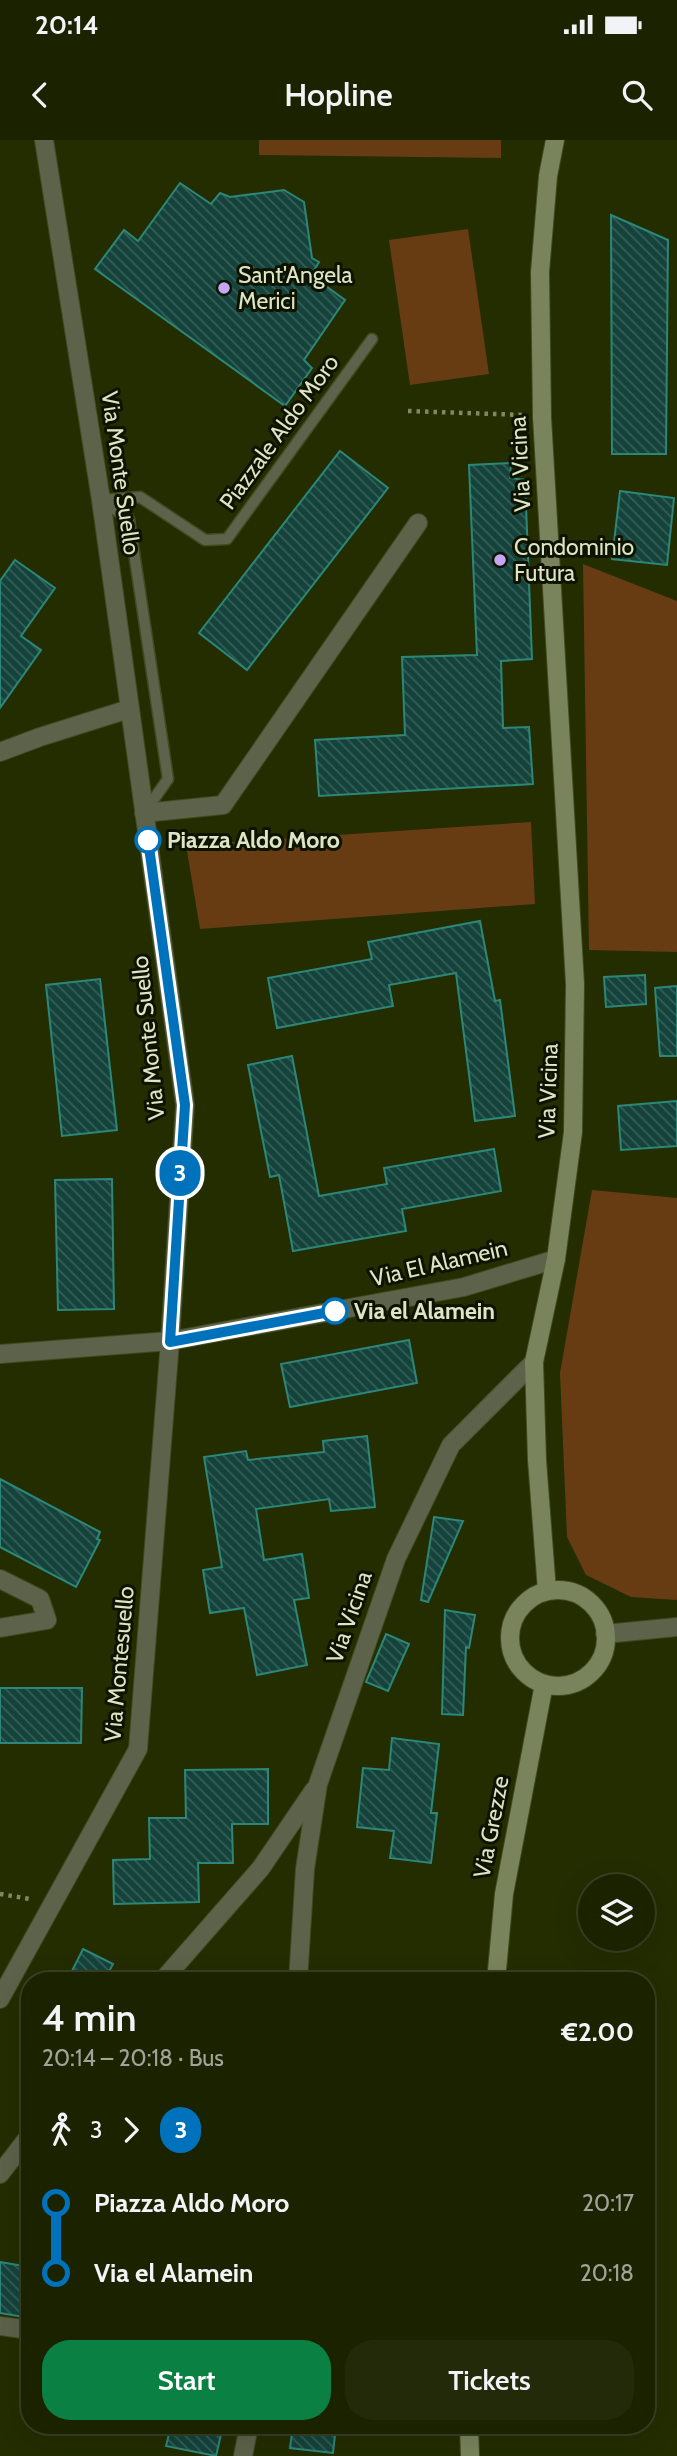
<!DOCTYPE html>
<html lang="en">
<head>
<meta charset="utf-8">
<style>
	:root { --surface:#1a2200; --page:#232a0a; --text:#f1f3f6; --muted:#9fa499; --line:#383f22; --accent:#0b8043 }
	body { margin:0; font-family:Cabin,sans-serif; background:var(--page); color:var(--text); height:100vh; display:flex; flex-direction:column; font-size:26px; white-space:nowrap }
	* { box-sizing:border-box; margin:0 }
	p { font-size:23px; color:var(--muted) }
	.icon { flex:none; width:38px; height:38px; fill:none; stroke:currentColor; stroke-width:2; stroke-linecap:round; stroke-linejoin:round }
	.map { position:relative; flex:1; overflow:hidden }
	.details { position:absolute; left:21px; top:1832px; width:634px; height:462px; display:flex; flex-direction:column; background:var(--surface); border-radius:28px; box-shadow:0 7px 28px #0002,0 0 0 2px var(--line) }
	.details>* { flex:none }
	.badge { padding:0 14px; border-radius:23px; font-size:24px; line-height:46px }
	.controls { position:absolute; left:578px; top:1734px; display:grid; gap:14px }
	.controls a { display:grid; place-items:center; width:77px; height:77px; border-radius:50%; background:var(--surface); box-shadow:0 7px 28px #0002,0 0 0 2px var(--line); font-size:35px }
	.map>.badge { position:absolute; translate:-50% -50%; box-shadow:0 0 0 4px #fff }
	.legs { display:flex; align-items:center; gap:10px; height:77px; padding:0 21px; font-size:23px }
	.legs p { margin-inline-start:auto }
	.headline { display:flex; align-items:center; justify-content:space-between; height:119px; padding:0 21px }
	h1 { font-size:38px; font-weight:600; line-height:52px }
	.primary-button { display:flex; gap:14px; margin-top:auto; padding:14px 21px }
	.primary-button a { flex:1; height:80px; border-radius:28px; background:var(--accent); color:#fff; font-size:28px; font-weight:600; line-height:80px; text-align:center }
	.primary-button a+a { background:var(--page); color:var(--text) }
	ul { padding:0 21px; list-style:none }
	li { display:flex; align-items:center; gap:24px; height:70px; font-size:26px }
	li i { display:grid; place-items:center; width:10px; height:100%; margin:0 9px; background:currentColor }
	li i::after { content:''; width:18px; height:18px; margin:-9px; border:5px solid; border-radius:50%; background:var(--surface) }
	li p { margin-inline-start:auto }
	li:first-child i { background:linear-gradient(#0000 50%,currentColor 0) }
	li:last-child i { background:linear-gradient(currentColor 50%,#0000 0) }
	.status { display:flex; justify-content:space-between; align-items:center; height:49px; padding:0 35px; background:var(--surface); direction:ltr }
	.status svg { height:19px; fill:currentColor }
	header { display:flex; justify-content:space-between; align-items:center; height:91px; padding:0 21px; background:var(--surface); font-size:32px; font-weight:600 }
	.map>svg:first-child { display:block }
	.park { fill:#673c12 }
	.building { fill:url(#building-back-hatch); stroke:#2c8779; stroke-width:2 }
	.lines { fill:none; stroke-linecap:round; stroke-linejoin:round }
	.lane-casing { stroke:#414a20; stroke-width:13 }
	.street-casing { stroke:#414a20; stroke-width:20 }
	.secondary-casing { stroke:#414a20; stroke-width:20 }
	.path { stroke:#7f8962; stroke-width:4.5; stroke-dasharray:3.5 5; stroke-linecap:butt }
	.lane { stroke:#5c634a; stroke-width:10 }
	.street { stroke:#5c634a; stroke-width:18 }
	.secondary { stroke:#79845c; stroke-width:18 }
	.line-1-casing { stroke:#fff; stroke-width:16 }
	.line-1 { stroke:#0072bc; stroke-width:10 }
	.poi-dot { fill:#c3a7f2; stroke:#0e1300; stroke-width:2.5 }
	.stop-1-dot { fill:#fff; stroke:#0072bc; stroke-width:3.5 }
	.labels { text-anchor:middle; stroke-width:6; stroke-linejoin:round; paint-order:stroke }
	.poi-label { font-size:23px; fill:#dce5c5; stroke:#0e1300; text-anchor:start }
	.street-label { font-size:23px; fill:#dce5c5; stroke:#0e1300 }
	.stop-label { font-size:23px; font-weight:bold; fill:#dce5c5; stroke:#0e1300; text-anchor:start }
</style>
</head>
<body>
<div class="status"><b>20:14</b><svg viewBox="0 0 49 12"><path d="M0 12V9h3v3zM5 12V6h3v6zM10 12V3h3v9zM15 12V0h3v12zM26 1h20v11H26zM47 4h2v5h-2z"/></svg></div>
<header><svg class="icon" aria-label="back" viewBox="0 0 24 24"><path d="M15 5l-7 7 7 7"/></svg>Hopline<svg class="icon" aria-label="search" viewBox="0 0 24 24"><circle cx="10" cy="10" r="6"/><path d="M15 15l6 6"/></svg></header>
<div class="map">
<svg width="677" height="2316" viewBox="0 0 677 2316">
	<defs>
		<pattern id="building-back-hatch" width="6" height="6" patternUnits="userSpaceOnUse" patternTransform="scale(1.75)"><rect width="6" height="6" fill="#14433c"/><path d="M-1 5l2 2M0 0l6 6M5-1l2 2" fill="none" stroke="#365e57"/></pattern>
	</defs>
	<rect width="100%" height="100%" fill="#232d00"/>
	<g class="park">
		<path d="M259 0H501V18L259 15Z"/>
		<path d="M468 89 489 234 410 245 389 100Z"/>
		<path d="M583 424 677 461V812L589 810Z"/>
		<path d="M531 682 535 764 200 789 186 705Z"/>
		<path d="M592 1050 677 1058V1460L631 1457 586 1435 567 1397 560 1233Z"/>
	</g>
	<g class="building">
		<path d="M180 43 211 64 220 53 230 57 284 50 304 62 312 118 319 122 311 135 345 160 304 220 312 228 285 266 95 129 124 90 138 101Z"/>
		<path d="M611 75 668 100 666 314H612Z"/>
		<path d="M340 311 388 348 247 530 199 493Z"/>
		<path d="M511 323 510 338 525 340 532 519 501 521 503 588 529 587 533 644 319 656 315 600 405 595 402 517 477 515 469 325Z"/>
		<path d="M620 351 674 358 667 425 612 419Z"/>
		<path d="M15 420 55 448 21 496 41 510 0 568V441Z"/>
		<path d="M480 781 495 861 500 860 515 976 475 981 456 833 389 845 393 866 277 888 268 838 372 819 368 802Z"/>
		<path d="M645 835 646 864 606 867 604 837Z"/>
		<path d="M100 839 117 990 62 996 46 845Z"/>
		<path d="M677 846V916H660L655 848Z"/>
		<path d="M292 916 319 1056 387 1044 384 1028 494 1009 501 1051 402 1069 406 1091 293 1111 279 1035 270 1037 248 925Z"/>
		<path d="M677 961V1006L621 1010 618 966Z"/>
		<path d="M112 1039 114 1169 58 1170 55 1040Z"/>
		<path d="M409 1200 417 1243 290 1267 281 1224Z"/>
		<path d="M367 1296 375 1367 331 1371 329 1359 256 1369 264 1420 302 1414 309 1458 294 1460 307 1525 257 1535 244 1468 210 1473 203 1430 222 1427 204 1317 246 1311 248 1320 324 1312 323 1301Z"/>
		<path d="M0 1339 100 1392 97 1399 100 1400 76 1447 0 1407Z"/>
		<path d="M434 1377 463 1381 428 1462 421 1460Z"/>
		<path d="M445 1470 475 1475 469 1508 466 1507 463 1575 442 1574Z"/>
		<path d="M386 1494 409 1504 388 1551 366 1542Z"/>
		<path d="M0 1548H82L81 1603H0Z"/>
		<path d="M392 1598 439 1604 431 1673H437L431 1723 390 1718 394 1691 357 1687 363 1628 389 1630Z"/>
		<path d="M268 1629V1684H232L233 1723H198L199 1762 114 1764 113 1720 150 1719 149 1678H186L185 1630Z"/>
		<path d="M83 1809 113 1824 104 1841H67Z"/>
		<path d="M0 2122 30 2127V2178L0 2173Z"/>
		<path d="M171 2286H223L216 2316 166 2306Z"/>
		<path d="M293 2286H336L333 2313 290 2308Z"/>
	</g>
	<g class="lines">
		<defs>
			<g id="lane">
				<path d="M101 360 140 357 205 400 227 399 372 199"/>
				<path d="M101 360 129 379 168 639 144 673"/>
			</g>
			<g id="street">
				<path d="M0 612 40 597 129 569"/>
				<path d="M144 673 223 665 418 383"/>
				<path d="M0 1214 170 1201 464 1147 556 1119"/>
				<path d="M0 1439 40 1459 47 1480 0 1488"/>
				<path d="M605 1494 677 1487"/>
				<path d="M162 1841 261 1728 314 1650"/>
				<path d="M298 1841 305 1729 318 1644 396 1419 451 1305 534 1222"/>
				<path d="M0 1859 138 1609 170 1201 185 965 101 360 44 0"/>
				<path d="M0 2034 30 1995"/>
				<path d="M0 2186 30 2190"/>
				<path d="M243 2316 249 2286"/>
			</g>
			<g id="secondary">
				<circle cx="558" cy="1498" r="48"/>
				<path d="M547 1451 537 1320 534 1222 556 1119 573 992 575 844 542 277 540 132 548 36 555 0"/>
				<path d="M496 1841 504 1754 544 1544"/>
				<path d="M469 2286 470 2316"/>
			</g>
		</defs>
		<use href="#lane" class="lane-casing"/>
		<use href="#street" class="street-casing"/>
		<use href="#secondary" class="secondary-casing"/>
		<g class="path">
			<path d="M408 271 523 275"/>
			<path d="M0 1754 30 1759"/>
		</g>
		<use href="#lane" class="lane"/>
		<use href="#street" class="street"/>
		<use href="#secondary" class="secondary"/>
	</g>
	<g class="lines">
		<defs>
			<path id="line-1" d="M148 700 185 965 170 1202 335 1171"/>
		</defs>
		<use href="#line-1" class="line-1-casing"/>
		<use href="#line-1" class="line-1"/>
	</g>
	<g class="poi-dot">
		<circle cx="224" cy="148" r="7"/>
		<circle cx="500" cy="420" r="7"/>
	</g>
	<g class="stop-1-dot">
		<circle cx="148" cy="700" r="12"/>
		<circle cx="335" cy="1171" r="12"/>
	</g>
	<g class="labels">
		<g class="poi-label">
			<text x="238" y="143">Sant'Angela<tspan x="238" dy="26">Merici</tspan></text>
			<text x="514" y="415">Condominio<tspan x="514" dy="26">Futura</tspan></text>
		</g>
		<g class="street-label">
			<text transform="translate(279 292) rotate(-54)" y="8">Piazzale Aldo Moro</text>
			<text transform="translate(520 324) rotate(-93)" y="8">Via Vicina</text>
			<text transform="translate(121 333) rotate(82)" y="8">Via Monte Suello</text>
			<text transform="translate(148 898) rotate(-96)" y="8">Via Monte Suello</text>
			<text transform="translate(548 951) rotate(-88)" y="8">Via Vicina</text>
			<text transform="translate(439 1123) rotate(-13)" y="8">Via El Alamein</text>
			<text transform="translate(349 1477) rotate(-71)" y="8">Via Vicina</text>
			<text transform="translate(119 1524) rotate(-85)" y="8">Via Montesuello</text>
			<text transform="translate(491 1687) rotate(-79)" y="8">Via Grezze</text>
		</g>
		<g class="stop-label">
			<text x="167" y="708">Piazza Aldo Moro</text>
			<text x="354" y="1179">Via el Alamein</text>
		</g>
	</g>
</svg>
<div class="controls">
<a><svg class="icon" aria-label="layers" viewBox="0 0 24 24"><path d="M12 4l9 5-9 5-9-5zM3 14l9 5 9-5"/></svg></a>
</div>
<b class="badge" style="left:180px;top:1033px;background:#0072bc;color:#fff">3</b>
<section class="details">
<div class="headline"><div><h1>4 min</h1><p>20:14 – 20:18 · Bus</p></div><b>€2.00</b></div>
<div class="legs"><svg class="icon" aria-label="walk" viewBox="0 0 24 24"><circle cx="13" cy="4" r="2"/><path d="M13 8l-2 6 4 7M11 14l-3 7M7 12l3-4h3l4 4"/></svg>3<svg class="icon" aria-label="forward" viewBox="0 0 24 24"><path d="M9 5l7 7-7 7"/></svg><b class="badge" style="background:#0072bc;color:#fff">3</b></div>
<ul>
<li><i style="color:#0072bc"></i><b>Piazza Aldo Moro</b><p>20:17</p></li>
<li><i style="color:#0072bc"></i><b>Via el Alamein</b><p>20:18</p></li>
</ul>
<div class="primary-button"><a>Start</a><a>Tickets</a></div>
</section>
</div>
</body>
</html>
